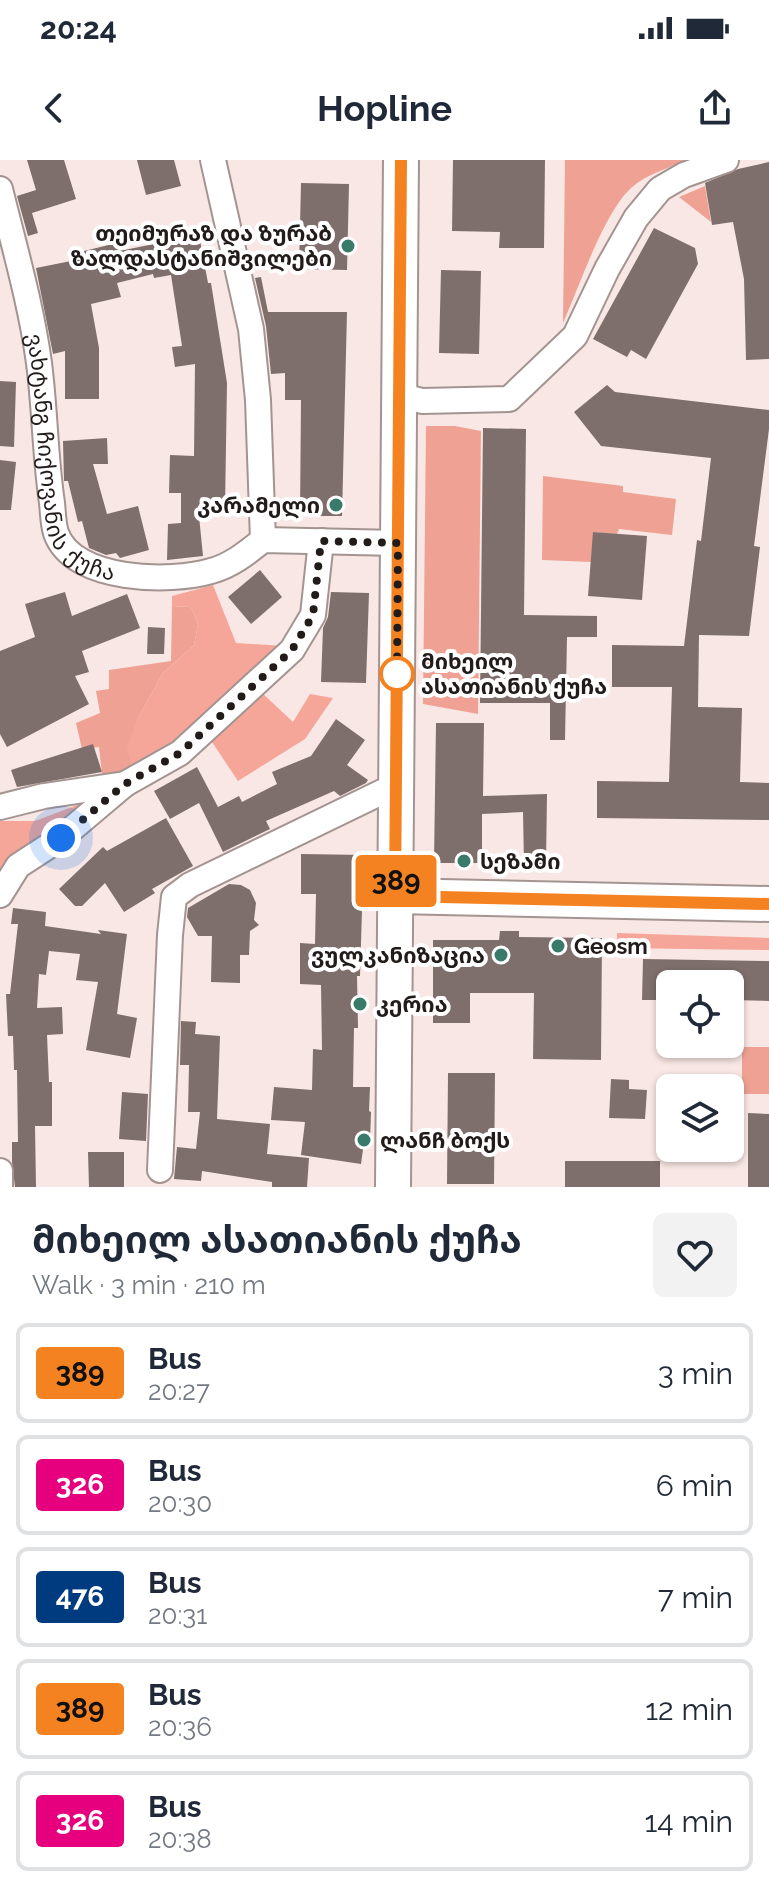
<!DOCTYPE html>
<html lang="en">
<head>
<meta charset="utf-8">
<style>
	:root { --surface:#fff; --page:#f2f2f3; --text:#1f2937; --muted:#747a83; --line:#e0e1e3 }
	body { margin:0; font-family:Raleway,"Noto Sans Georgian",sans-serif; background:var(--page); color:var(--text); height:100vh; display:flex; flex-direction:column; font-size:30px; white-space:nowrap }
	* { box-sizing:border-box; margin:0 }
	p { font-size:26px; color:var(--muted) }
	.icon { flex:none; width:44px; height:44px; fill:none; stroke:currentColor; stroke-width:2; stroke-linecap:round; stroke-linejoin:round }
	.map { position:relative; height:1027px; overflow:hidden }
	.drawer { display:flex; flex-direction:column; background:var(--surface); flex:1 }
	.drawer>* { flex:none }
	.badge { padding:0 16px; border-radius:6px; font-size:28px; line-height:52px }
	.fabs { position:absolute; left:656px; top:810px; display:grid; gap:16px }
	.fabs a { display:grid; place-items:center; width:88px; height:88px; border-radius:12px; background:var(--surface); box-shadow:0 2px 6px #0004; font-size:40px }
	.you { position:absolute; width:40px; height:40px; margin:-20px; border:6px solid #fff; border-radius:50%; background:#1a73e8; box-shadow:0 0 0 12px #1a73e833 }
	.map>.badge { position:absolute; translate:-50% -50%; box-shadow:0 0 0 4px #fff }
	.round { display:grid; place-items:center; flex:none; width:84px; height:84px; border-radius:12px; background:var(--page) }
	.head { display:flex; align-items:center; justify-content:space-between; height:136px; padding:0 32px }
	h1 { font-size:38px; font-weight:700; line-height:60px }
	ul { padding:0; list-style:none }
	li { display:flex; align-items:center; gap:24px; height:100px; margin:0 16px 12px; padding:0 16px; border:4px solid var(--line); border-radius:12px }
	li div { flex:1 }
	li b { display:block; font-size:30px }
	li em { font-style:normal }
	li .badge { min-width:88px; font-weight:700; text-align:center }
	.status { display:flex; justify-content:space-between; align-items:center; height:56px; padding:0 40px; background:var(--surface); direction:ltr }
	.status svg { height:22px; fill:currentColor }
	header { display:flex; justify-content:space-between; align-items:center; height:104px; padding:0 32px; background:var(--surface); font-size:36px; font-weight:700 }
	.map>svg:first-child { display:block }
	.green { fill:#efa294 }
	.forest { fill:#f5a698 }
	.building { fill:#7e6f6c }
	.lines { fill:none; stroke-linecap:round; stroke-linejoin:round }
	.street-casing { stroke:#a49491; stroke-width:28 }
	.secondary-casing { stroke:#a49491; stroke-width:38 }
	.street { stroke:#fff; stroke-width:24 }
	.secondary { stroke:#fff; stroke-width:34 }
	.line-casing { stroke:#fff; stroke-width:18 }
	.line { stroke:#f58220; stroke-width:12 }
	.walk { stroke:#211b19; stroke-width:8; stroke-dasharray:0 14.4 }
	.poi-dot { fill:#397a69; stroke:#fff; stroke-width:3 }
	.stop-dot { fill:#fff; stroke:#f58220; stroke-width:4 }
	.labels { text-anchor:middle; stroke-width:8; stroke-linejoin:round; paint-order:stroke }
	.poi-label { font-size:22px; font-weight:bold; fill:#211b19; stroke:#fff; text-anchor:start }
	.street-label { font-size:22px; fill:#211b19; stroke:#fff }
	.stop-label { font-size:22px; font-weight:bold; fill:#211b19; stroke:#fff; text-anchor:start }
</style>
</head>
<body>
<div class="status"><b>20:24</b><svg viewBox="0 0 49 12"><path d="M0 12V9h3v3zM5 12V6h3v6zM10 12V3h3v9zM15 12V0h3v12zM26 1h20v11H26zM47 4h2v5h-2z"/></svg></div>
<header><svg class="icon" aria-label="back" viewBox="0 0 24 24"><path d="M15 5l-7 7 7 7"/></svg>Hopline<svg class="icon" aria-label="share" viewBox="0 0 24 24"><path d="M12 15V3M7 8l5-5 5 5M5 13v7h14v-7"/></svg></header>
<div class="map">
<svg width="769" height="1027" viewBox="0 0 769 1027">
	<rect width="100%" height="100%" fill="#f8e7e4"/>
	<g class="green">
		<path d="M565 0H687C669 8 647 14 631 28 604 53 579 127 563 163Z"/>
		<path d="M705 26 711 62 679 37Z"/>
		<path d="M426 266H455L481 271 478 554 423 544Z"/>
		<path d="M543 316 623 326V332L676 339 672 375 619 369 617 374 594 372 591 402 542 400Z"/>
		<path d="M172 446 191 447 198 464 194 485 163 513 138 558 132 610 102 614 99 587 82 589 76 563 100 553 96 531 109 529V510L171 501Z"/>
		<rect x="742" y="887" width="27" height="47"/>
	</g>
	<g class="forest">
		<path d="M213 425 236 483 285 486 174 591 132 610 127 587 138 558 163 513 194 485 198 464 191 447 172 446V436Z"/>
		<path d="M260 531 293 562 310 534 333 538 305 579 238 621 208 576Z"/>
		<path d="M114 631 0 721V661H35Z"/>
		<path d="M617 773 769 778V790L617 788Z"/>
	</g>
	<g class="building">
		<path d="M27 0H64L76 39 32 53 38 73 28 76 17 36 36 30Z"/>
		<path d="M137 0H174L181 26 146 35Z"/>
		<path d="M453 0H545L544 88H499L500 72 452 71Z"/>
		<path d="M769 2V199L746 200 744 119 733 62 712 65 705 23 738 9Z"/>
		<path d="M301 23 349 24 347 110 299 109Z"/>
		<path d="M654 68 695 88 698 104 646 199 631 190 627 197 593 179Z"/>
		<path d="M199 75 208 123H211L227 223 225 347 198 346 203 396 167 400 168 364 181 363V333H169L170 295 194 296 195 204 175 207 172 187 182 186 171 115 154 118 153 114 117 123 121 137 91 144 99 188V239H65V191L53 194 36 108 86 98 84 91 117 83 119 91Z"/>
		<path d="M441 110 481 111 479 194 439 193Z"/>
		<path d="M261 117 268 152H347L342 356H300L301 240H285V213L271 214 266 166 255 118Z"/>
		<path d="M0 221 16 222 14 287 0 286Z"/>
		<path d="M607 225 615 232 769 250V269L754 386 760 387 749 476 699 475 698 547 742 548 740 622 769 623V660L597 658V621L669 622 672 527H612V485L684 486 697 380 701 381 711 298 601 286 574 252Z"/>
		<path d="M483 268 526 269 524 455 597 456V477H567L565 580H550V543H480Z"/>
		<path d="M107 278 108 304H93L107 354 138 346 149 390 120 398 116 393 106 395 89 388 82 361 78 362 68 321H64L63 281Z"/>
		<path d="M0 300 16 302 11 350H0Z"/>
		<path d="M593 372 647 376 642 440 588 436Z"/>
		<path d="M260 410 282 437 251 464 228 437Z"/>
		<path d="M65 432 72 456 127 434 140 468 82 491 89 512 75 516 89 544 7 587 0 574V491L35 477 25 444Z"/>
		<path d="M331 432 369 433 366 523 321 522 323 468 328 457Z"/>
		<path d="M148 467 165 468 164 494H147Z"/>
		<path d="M336 559 365 580 347 605 368 620 366 623 340 636 334 631 266 661 270 669 223 692 199 643 170 659 154 631 197 607 218 647 239 636 242 642 277 624 272 612 311 596Z"/>
		<path d="M436 563H484L483 636 547 634 546 704H524L523 652 482 654V703H434Z"/>
		<path d="M93 584 102 612 17 627 11 610Z"/>
		<path d="M166 658 193 706 152 729 155 733 124 752 105 723 82 746H75L59 729 103 687 107 691Z"/>
		<path d="M301 694 365 695V714H373L372 750H362L360 816H357L358 868H354L353 927H370L369 951 371 952 370 982H364L361 1004 301 995 305 962 271 960 274 927 312 930 313 889 322 890 321 825 300 824V783L315 784 316 734H301Z"/>
		<path d="M229 724 241 725 250 730 256 743 254 760 259 765 250 771 249 795H240V823L211 822 212 776H198L187 757 188 748Z"/>
		<path d="M13 748 46 752 45 766 101 774 98 770 127 774 117 854 137 858 130 898 86 890 98 822 76 820 80 794 49 791 46 815 39 814 37 848 62 847 63 874 47 875 49 922H52V966H35L36 1027H15L12 1002V982H18L17 910H14L13 876H8L6 834H10L18 764H11Z"/>
		<path d="M500 771H519V777L602 778 601 900 533 899 534 833H470V863H433V780H499Z"/>
		<path d="M643 799 769 801V841L730 840V824H670V840H642Z"/>
		<path d="M181 861 196 862 195 874 220 876 217 959 270 964 267 994 309 998 307 1027H272V1022L202 1011 201 1021 174 1019 177 987 196 989 200 952H188L189 905H180Z"/>
		<path d="M448 913H495L494 1024H447Z"/>
		<path d="M611 919 629 920V929L647 930 645 959 609 958Z"/>
		<path d="M122 932 148 934 146 981 119 979Z"/>
		<path d="M748 953 769 954V1027H748Z"/>
		<path d="M88 992H124V1027H89Z"/>
		<rect x="565" y="1001" width="95" height="26"/>
	</g>
	<g class="lines">
		<defs>
			<g id="street">
				<path d="M213 0 251 169 258 240 263 380"/>
				<path id="s1" d="M0 29C14 86 31 144 39 203 45 249 45 296 52 343 53 352 53 364 56 373 73 422 171 423 211 411 231 406 248 392 263 380L398 383"/>
				<path d="M399 235 422 241 509 239 575 176 607 109 636 58 660 29 684 15 726 0"/>
				<path d="M0 647 44 636 125 624 180 593 292 490 313 455 321 381"/>
				<path d="M0 735 18 706 61 678 125 624"/>
				<path d="M160 1010 170 775 174 737 190 725 382 632 396 628"/>
				<path d="M0 1011V1027"/>
			</g>
			<g id="secondary">
				<path d="M395 736 769 744"/>
				<path d="M393 1027 401 0"/>
			</g>
		</defs>
		<use href="#street" class="street-casing"/>
		<use href="#secondary" class="secondary-casing"/>
		<use href="#street" class="street"/>
		<use href="#secondary" class="secondary"/>
	</g>
	<g class="lines">
		<defs>
			<path id="line" d="M401 0 395 736 769 744"/>
		</defs>
		<use href="#line" class="line-casing"/>
		<use href="#line" class="line"/>
		<path class="walk" d="M61 678 125 624 180 593 292 490 313 455 321 381 398 383 397 514"/>
	</g>
	<g class="poi-dot">
		<circle cx="348" cy="86" r="8"/>
		<circle cx="336" cy="345" r="8"/>
		<circle cx="464" cy="701" r="8"/>
		<circle cx="558" cy="786" r="8"/>
		<circle cx="501" cy="795" r="8"/>
		<circle cx="360" cy="844" r="8"/>
		<circle cx="364" cy="980" r="8"/>
	</g>
	<circle class="stop-dot" cx="397" cy="514" r="16"/>
	<g class="labels">
		<g class="poi-label">
			<text x="332" y="81" text-anchor="end">თეიმურაზ და ზურაბ<tspan x="332" dy="25">ზალდასტანიშვილები</tspan></text>
			<text x="320" y="353" text-anchor="end">კარამელი</text>
			<text x="480" y="709">სეზამი</text>
			<text x="574" y="794">Geosm</text>
			<text x="485" y="803" text-anchor="end">ვულკანიზაცია</text>
			<text x="376" y="852">კერია</text>
			<text x="380" y="988">ლანჩ ბოქს</text>
		</g>
		<g class="street-label">
			<text dy="8" stroke="none"><textPath href="#s1" startOffset="286">ვახტანგ ჩიქოვანის ქუჩა</textPath></text>
		</g>
		<g class="stop-label">
			<text x="421" y="509">მიხეილ<tspan x="421" dy="25">ასათიანის ქუჩა</tspan></text>
		</g>
	</g>
</svg>
<div class="fabs">
<a><svg class="icon" aria-label="locate" viewBox="0 0 24 24"><circle cx="12" cy="12" r="6"/><path d="M12 2v4M12 18v4M2 12h4M18 12h4"/></svg></a>
<a><svg class="icon" aria-label="layers" viewBox="0 0 24 24"><path d="M12 4l9 5-9 5-9-5zM3 14l9 5 9-5"/></svg></a>
</div>
<div class="you" style="left:61px;top:678px"></div>
<b class="badge" style="left:396px;top:721px;background:#f58220;color:#111">389</b>
</div>
<section class="drawer">
<div class="head"><div><h1>მიხეილ ასათიანის ქუჩა</h1><p>Walk · 3 min · 210 m</p></div><a class="round"><svg class="icon" aria-label="heart" viewBox="0 0 24 24"><path d="M12 20l-8-8c-3-5 5-10 8-4 3-6 11-1 8 4z"/></svg></a></div>
<ul>
<li><span class="badge" style="background:#f58220;color:#111">389</span><div><b>Bus</b><p>20:27</p></div><em>3 min</em></li>
<li><span class="badge" style="background:#e6007e;color:#fff">326</span><div><b>Bus</b><p>20:30</p></div><em>6 min</em></li>
<li><span class="badge" style="background:#003b80;color:#fff">476</span><div><b>Bus</b><p>20:31</p></div><em>7 min</em></li>
<li><span class="badge" style="background:#f58220;color:#111">389</span><div><b>Bus</b><p>20:36</p></div><em>12 min</em></li>
<li><span class="badge" style="background:#e6007e;color:#fff">326</span><div><b>Bus</b><p>20:38</p></div><em>14 min</em></li>
</ul>
</section>
</body>
</html>
